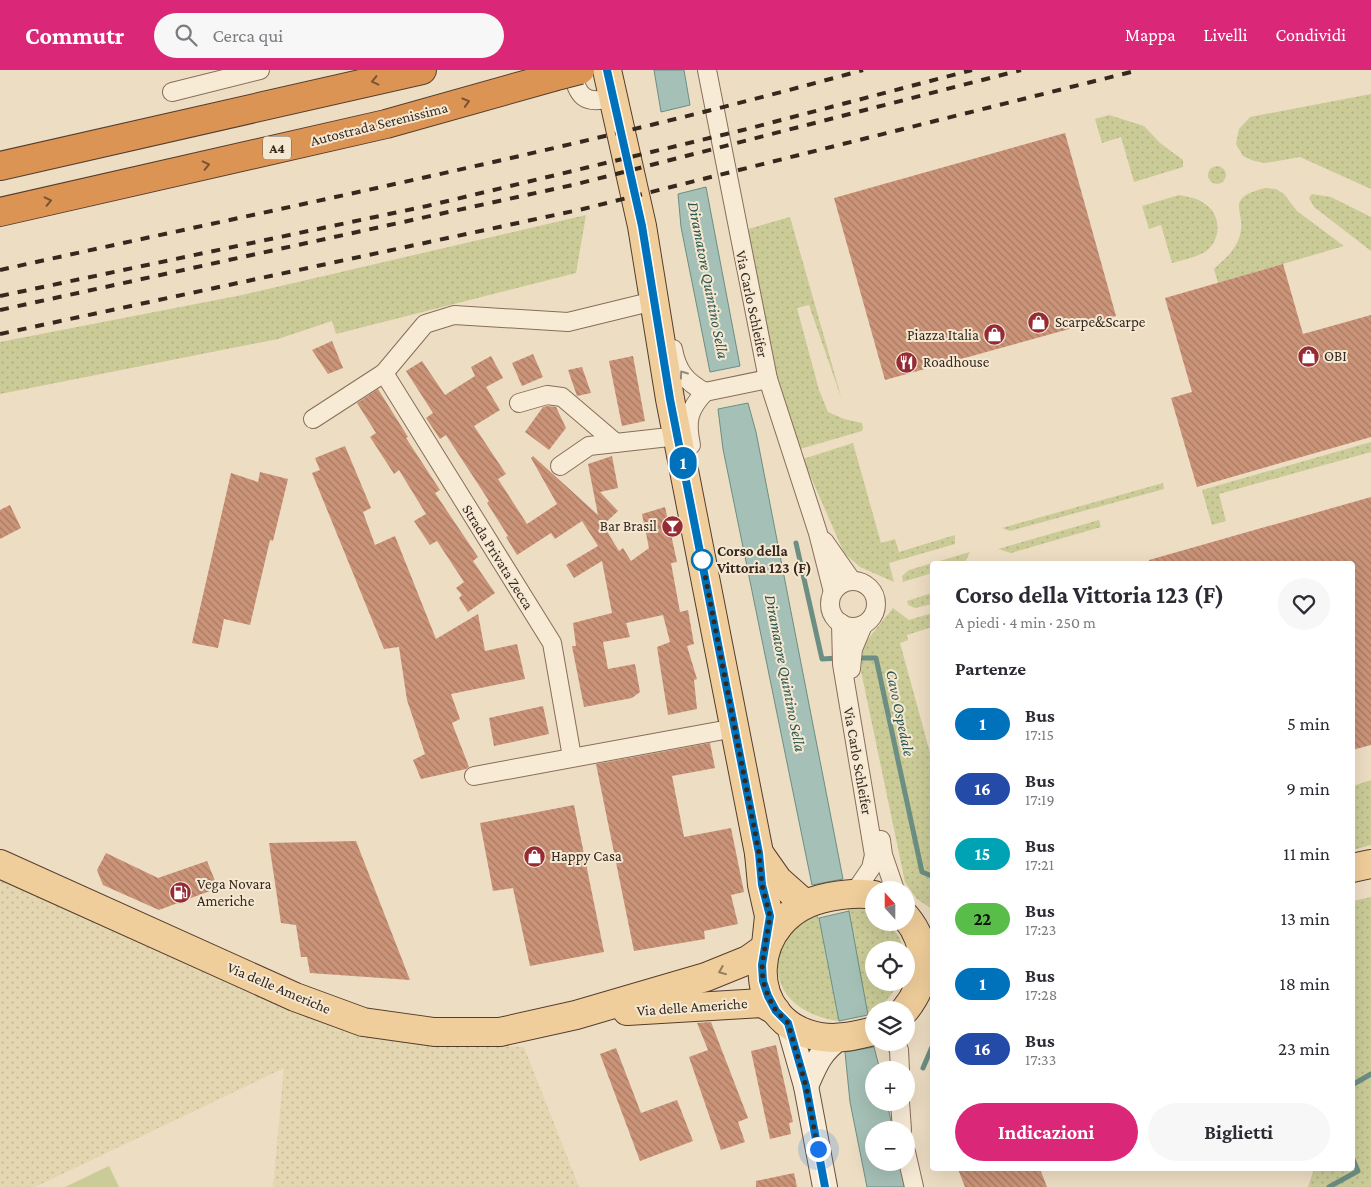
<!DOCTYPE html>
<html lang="it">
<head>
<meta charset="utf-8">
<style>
	:root { --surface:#fff; --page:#f7f7f7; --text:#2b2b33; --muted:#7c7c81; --accent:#db2777 }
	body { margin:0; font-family:"Crimson Pro",serif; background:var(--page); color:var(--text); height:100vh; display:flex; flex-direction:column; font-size:19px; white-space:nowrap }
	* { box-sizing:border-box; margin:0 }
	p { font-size:16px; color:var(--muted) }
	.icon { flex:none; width:28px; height:28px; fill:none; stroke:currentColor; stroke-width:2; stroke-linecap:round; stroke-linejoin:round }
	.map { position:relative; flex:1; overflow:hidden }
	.drawer { position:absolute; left:930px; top:491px; width:425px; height:610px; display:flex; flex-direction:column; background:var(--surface); border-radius:5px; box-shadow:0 5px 20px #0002 }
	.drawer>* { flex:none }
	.badge { padding:0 10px; border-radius:16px; font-size:18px; line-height:32px }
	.needle { width:32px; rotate:339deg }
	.fabs { position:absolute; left:865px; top:811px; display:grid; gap:10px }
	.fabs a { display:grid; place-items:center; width:50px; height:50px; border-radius:50%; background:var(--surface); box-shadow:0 5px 20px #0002; font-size:25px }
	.you { position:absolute; width:25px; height:25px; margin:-12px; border:4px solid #fff; border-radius:50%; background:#1a73e8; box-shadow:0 0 0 8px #1a73e833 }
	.map>.badge { position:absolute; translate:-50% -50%; box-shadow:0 0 0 2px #fff }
	h2 { padding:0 25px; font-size:19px; line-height:45px }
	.round { display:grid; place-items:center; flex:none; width:52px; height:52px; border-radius:26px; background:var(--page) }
	.overview { display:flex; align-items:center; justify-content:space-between; height:85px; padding:0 25px }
	h1 { font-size:24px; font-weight:700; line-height:38px }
	.cta { display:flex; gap:10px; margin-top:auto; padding:10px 25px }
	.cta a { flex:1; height:58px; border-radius:30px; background:var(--accent); color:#fff; font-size:20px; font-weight:700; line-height:58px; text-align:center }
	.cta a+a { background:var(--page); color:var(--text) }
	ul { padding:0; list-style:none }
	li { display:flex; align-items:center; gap:15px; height:65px; padding:0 25px }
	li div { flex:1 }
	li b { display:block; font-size:19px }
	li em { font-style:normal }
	li .badge { min-width:55px; font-weight:700; text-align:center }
	header { display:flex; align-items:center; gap:30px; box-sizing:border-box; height:70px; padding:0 25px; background:var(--accent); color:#fff }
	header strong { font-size:24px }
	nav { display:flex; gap:28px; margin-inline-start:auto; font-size:18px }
	.search { width:350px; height:45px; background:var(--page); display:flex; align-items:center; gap:12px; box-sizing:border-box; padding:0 18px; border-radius:28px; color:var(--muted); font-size:19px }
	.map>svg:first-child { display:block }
	.farmland { fill:url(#farmland-dots) }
	.grass { fill:url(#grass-dots) }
	.pitch { fill:#cacb97 }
	.water { fill:#a5c0b6; stroke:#6c8e83 }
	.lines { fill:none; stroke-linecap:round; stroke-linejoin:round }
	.stream { stroke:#6c8e83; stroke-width:5 }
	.building { fill:url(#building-back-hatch) }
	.street-casing { stroke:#876e5a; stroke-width:20 }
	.secondary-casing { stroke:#694f3d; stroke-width:26 }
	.primary-casing { stroke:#553d2e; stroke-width:30 }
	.highway-casing { stroke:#553d2e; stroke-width:30 }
	.street { stroke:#f8ebd6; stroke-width:18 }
	.secondary { stroke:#f8ebd6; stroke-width:24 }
	.primary { stroke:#f0ce9b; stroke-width:28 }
	.highway { stroke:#dc9455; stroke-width:28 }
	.rail { stroke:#37281e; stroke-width:4; stroke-dasharray:9 9; stroke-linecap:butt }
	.highway-bridge-casing { stroke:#553d2e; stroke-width:30; stroke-linecap:butt }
	.highway-bridge { stroke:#dc9455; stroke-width:28 }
	.oneway { stroke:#795334 }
	.oneway2 { stroke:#988a7a }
	.oneway3 { stroke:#947b5c }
	.line-casing { stroke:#fff; stroke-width:11 }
	.line { stroke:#0072bc; stroke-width:8 }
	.walk { stroke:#37281e; stroke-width:5; stroke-dasharray:0 9 }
	.stop-dot { fill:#fff; stroke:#0072bc; stroke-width:2.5 }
	.labels { text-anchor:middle; stroke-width:4; stroke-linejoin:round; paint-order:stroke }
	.shield { fill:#f5e8d2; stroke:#706254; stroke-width:1 }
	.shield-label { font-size:14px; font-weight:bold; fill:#37281e }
	.street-label { font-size:15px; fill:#37281e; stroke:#f5e8d2 }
	.poi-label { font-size:15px; fill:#37281e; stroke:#f5e8d2; text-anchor:start }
	.stop-label { font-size:15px; font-weight:bold; fill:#37281e; stroke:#f5e8d2; text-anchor:start }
	.water-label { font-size:16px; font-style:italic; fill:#2d5751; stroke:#f5e8d2 }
</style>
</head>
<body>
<header>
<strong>Commutr</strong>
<div class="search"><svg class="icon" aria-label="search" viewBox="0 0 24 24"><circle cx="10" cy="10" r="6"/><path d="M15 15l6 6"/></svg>Cerca qui</div>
<nav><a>Mappa</a><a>Livelli</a><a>Condividi</a></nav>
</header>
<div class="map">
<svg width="1371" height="1117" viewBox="0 0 1371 1117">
	<defs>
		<pattern id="farmland-dots" width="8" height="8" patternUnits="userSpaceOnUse" patternTransform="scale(1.25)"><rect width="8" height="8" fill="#e3d6b0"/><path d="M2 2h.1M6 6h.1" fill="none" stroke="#c3b897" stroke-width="1.8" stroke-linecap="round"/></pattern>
		<pattern id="grass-dots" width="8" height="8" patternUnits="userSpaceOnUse" patternTransform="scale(1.25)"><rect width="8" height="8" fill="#cacb97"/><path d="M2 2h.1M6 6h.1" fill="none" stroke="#aeae82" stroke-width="1.8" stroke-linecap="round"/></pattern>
		<pattern id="building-back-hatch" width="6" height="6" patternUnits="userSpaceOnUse" patternTransform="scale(1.25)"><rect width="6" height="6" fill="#cb9479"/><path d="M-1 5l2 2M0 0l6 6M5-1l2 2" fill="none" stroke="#a67963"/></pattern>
	</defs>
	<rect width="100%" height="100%" fill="#edddc3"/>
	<path class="farmland" d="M0 808 419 973 524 977 579 1117H273L284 998 35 1117H0Z"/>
	<g class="grass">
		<path d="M1371 24V119L1300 87 1265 93 1254 91 1243 86 1236 74 1239 59 1250 47Z"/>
		<path d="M1109 45 1144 56 1160 73 1183 90V97L1134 112 1121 67 1102 73 1095 49Z"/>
		<circle cx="1217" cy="105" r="9"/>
		<path d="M1265 118 1276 119 1284 124 1297 141 1344 176 1218 213 1214 199C1225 188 1235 182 1240 165 1247 141 1222 129 1265 118Z"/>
		<path d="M1312 124 1331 127 1371 147V181L1314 137 1309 128Z"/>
		<path d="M1179 125C1188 127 1198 128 1205 134 1223 146 1221 173 1203 183 1194 188 1182 190 1172 193L1161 155 1149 159 1142 136Z"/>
		<path d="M586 145 576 203 336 264 332 251 278 269 0 324V272L242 225Z"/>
		<path d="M790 147 842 330 809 235 797 238 819 320 828 342 844 349 862 353 863 358 862 361 800 379 776 301 748 159Z"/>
		<path d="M1371 372V382L1219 424 1226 451 1212 455 1202 420Z"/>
		<path d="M853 373 881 473 895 469 899 482 955 465V474L889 493 894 512 860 497 844 483 803 389Z"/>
		<path d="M1163 413 1164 419 1010 461 1002 458Z"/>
		<path d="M1099 450 1101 457 1011 483 998 479Z"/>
		<path d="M970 482 964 494H932V503L903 512 902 506 909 500Z"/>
		<path d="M932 523V534L915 538 908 535 907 531Z"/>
		<path d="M893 538 909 550 932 543V557L907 565 908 570 900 573 932 690V839L917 829 905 812 861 601 864 574Z"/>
		<path d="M1371 710V775L1353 780V716Z"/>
		<path d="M1371 827V1117H1308L1314 1099H1352L1353 831Z"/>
		<path d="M847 834 874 842V852L889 853 900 868 903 880H874V912L900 913 879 940H874V944L868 945Z"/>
		<path d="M815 841 819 848 839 951C799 946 766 919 782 876 784 871 785 862 789 858 796 851 807 846 815 841Z"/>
	</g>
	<path class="pitch" d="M109 1096 119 1117H65Z"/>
	<g class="water">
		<path d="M654 0H684L690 35 661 42Z"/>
		<path d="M706 117 740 296 710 302 681 157 678 124Z"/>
		<path d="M748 333 756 362 843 809 812 815 723 379 718 339Z"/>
		<path d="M849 841 868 945 839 951 819 848Z"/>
		<path d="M874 977 880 1000H874V1032L887 1033 893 1060H874V1092L900 1093 905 1117H867L850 1032 845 982Z"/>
	</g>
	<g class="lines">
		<g class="stream">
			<path d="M796 473 822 589 838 588"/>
			<path d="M856 588H876L922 802 932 806"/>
			<path d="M923 998 932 977"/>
			<path d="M1352 1015 1371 1004"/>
			<path d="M1329 1117 1358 1101 1352 1087"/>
		</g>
	</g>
	<g class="building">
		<path d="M1065 63 1116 246 885 310 834 128Z"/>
		<path d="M1283 194 1303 264 1371 245V367L1197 417 1171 328 1192 322 1165 228Z"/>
		<path d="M332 271 343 298 328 304 312 280Z"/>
		<path d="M533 284 543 307 522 316 512 293Z"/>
		<path d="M491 286 503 308 486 317 500 340 474 356 506 404 498 409 527 454 557 434 531 388 533 386 598 445 588 394 612 386 618 418 600 422 618 441 603 455 619 481 623 478 631 491 649 478 642 444 665 437 677 492 671 493 680 542 688 540 694 574 687 576 697 609 694 610 697 639 668 645 657 577 670 572 663 545 626 553 630 567 603 572 608 599 635 594 640 622 632 628 584 637 572 576H576L573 553 612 543 602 491 574 508 566 495 598 476 582 451 555 469 551 463 517 485 506 467 508 466 487 433 489 431 446 365 440 369 426 348 433 343 406 301 422 291 445 325 475 306 471 297Z"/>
		<path d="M633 286 645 351 622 356 609 291Z"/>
		<path d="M582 297 591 323 577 326 568 300Z"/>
		<path d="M378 319 408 367 406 368 440 420 435 423 478 487 473 491 495 523 468 542 459 528 462 525 456 518 464 512 437 471 430 475 414 451 426 444 399 400 394 404 370 367 376 363 357 333Z"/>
		<path d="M548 336 556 337 566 358 549 380 525 362 543 337Z"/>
		<path d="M345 376 371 438 363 442 375 475 395 466 436 569 478 544 485 581 517 574 525 609 451 624 460 649 452 653 469 697 466 699 421 709 413 690 425 684 407 630 399 577 384 579 312 403 320 400 315 388Z"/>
		<path d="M260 402 288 409 273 471 270 470 250 555 224 549 218 578 192 573 231 403 258 412Z"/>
		<path d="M1371 427V675L1352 680V494H1149V490Z"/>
		<path d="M10 435 21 458 0 469V440Z"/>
		<path d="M543 636 549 664 494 676 489 648Z"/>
		<path d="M710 673 715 698 672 706 684 767 731 758 744 822 731 825 738 854 704 861 705 869 634 881 596 694Z"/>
		<path d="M574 735 604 882 530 896 513 818 493 821 480 753Z"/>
		<path d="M356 771 410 910 310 903 307 887H301L296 855 281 853 269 773Z"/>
		<path d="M106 783 158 808 207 791 218 818 159 840 103 815 97 800Z"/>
		<path d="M711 952 748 1048 738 1052 745 1072 721 1080 689 987 708 980 697 953Z"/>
		<path d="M776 975 793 1052 789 1053 791 1064 770 1069 751 981Z"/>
		<path d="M616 978 641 1043 677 1030 693 1071 640 1091 600 984Z"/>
		<path d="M958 1099H1040L1047 1117H965Z"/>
		<path d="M794 1103 797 1117H756V1111Z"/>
	</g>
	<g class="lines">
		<defs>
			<g id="street">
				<path d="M572 0C577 26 584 35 611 28"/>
				<path d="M707 0 768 309 818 463 833 522"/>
				<path d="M172 22 260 0"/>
				<path d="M673 279C677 301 686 312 705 322 688 340 686 351 691 375"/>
				<path d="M384 303 552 573 572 687"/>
				<path d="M705 322 768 309"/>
				<path d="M519 333 547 325 562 327 616 373"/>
				<path d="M313 349 384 303 425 254 454 245 568 252 654 231"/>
				<path d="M560 396 589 376 678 366"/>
				<path d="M824 471 852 511"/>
				<circle cx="853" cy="534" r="23"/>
				<path d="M841 553 842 594 874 785 871 798 854 823"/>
				<path d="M851 599 853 579 863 555"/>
				<path d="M474 706 735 658"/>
				<path d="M881 770 883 785 895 820"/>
				<path d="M895 972 899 980 900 1000"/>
				<path d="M900 1032 902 1060"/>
				<path d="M906 1082 914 1117"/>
			</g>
			<g id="secondary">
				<path d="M788 953 806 1016 825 1117"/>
				<path d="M806 1016C816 994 819 983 839 968"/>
			</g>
			<g id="primary">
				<path d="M607 0 642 156 670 329 759 783 762 815 769 846 766 875"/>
				<path d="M759 783 778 810 805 834"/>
				<path d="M0 794 295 927 363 952 434 962H500L576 945 706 907 748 890 765 878"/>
				<path d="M1352 798 1371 794"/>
				<path d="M874 825C858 822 844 824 829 827 743 843 741 955 821 967 839 970 857 965 874 961"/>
				<path d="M905 940C928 912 930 876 906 847"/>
				<path d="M627 941 762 933 776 941"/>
			</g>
			<g id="highway">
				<path d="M0 96 422 0"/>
				<path d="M0 142 386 54 553 7"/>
			</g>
		</defs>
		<use href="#street" class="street-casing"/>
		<use href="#secondary" class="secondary-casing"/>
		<use href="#primary" class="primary-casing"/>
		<use href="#highway" class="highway-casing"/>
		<use href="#street" class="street"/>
		<use href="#secondary" class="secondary"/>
		<use href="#primary" class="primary"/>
		<use href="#highway" class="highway"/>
		<g class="rail">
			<path d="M0 200C288 136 578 79 863 0"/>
			<path d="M0 226 427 136 747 59 972 0"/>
			<path d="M0 240 577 114 1021 0"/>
			<path d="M0 264 583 139 1139 0"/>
		</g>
		<defs>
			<path id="highway-bridge" d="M553 7 580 0"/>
		</defs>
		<use href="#highway-bridge" class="highway-bridge-casing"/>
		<use href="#highway-bridge" class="highway-bridge"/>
	</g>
	<defs><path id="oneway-chevron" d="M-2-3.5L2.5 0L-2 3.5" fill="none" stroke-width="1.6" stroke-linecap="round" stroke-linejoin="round" transform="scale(1.25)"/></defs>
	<g class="oneway">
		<use href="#oneway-chevron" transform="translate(375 11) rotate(167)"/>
		<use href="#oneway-chevron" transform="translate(466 32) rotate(-16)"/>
		<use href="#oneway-chevron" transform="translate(206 95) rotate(-13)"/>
		<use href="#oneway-chevron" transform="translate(48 131) rotate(-13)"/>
	</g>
	<use class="oneway2" href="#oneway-chevron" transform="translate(683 304) rotate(-126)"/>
	<use class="oneway3" href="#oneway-chevron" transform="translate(722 901) rotate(158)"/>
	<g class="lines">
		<defs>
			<path id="line" d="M607 0 642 156 670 329 759 783 762 815 770 846 762 895 763 911 768 926 776 941 788 953 806 1016 825 1117"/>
		</defs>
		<use href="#line" class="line-casing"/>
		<use href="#line" class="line"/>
		<path class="walk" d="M702 490 759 783 762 815 770 846 762 895 763 911 768 926 776 941 788 953 806 1016 818 1079"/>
	</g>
	<defs>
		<symbol id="shop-disc" viewBox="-11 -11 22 22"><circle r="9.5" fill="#962b35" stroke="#f5e8d2"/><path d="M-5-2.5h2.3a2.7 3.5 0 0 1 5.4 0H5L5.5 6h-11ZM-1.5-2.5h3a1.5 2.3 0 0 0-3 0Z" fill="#fff"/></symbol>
		<symbol id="restaurant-disc" viewBox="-11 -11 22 22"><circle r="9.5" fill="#962b35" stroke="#f5e8d2"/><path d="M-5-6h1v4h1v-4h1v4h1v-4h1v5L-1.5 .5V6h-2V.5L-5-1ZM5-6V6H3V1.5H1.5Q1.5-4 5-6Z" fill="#fff"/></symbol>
		<symbol id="bar-disc" viewBox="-11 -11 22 22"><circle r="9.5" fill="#962b35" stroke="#f5e8d2"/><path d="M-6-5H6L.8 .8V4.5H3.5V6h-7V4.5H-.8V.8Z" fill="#fff"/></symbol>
		<symbol id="fuel-disc" viewBox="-11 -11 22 22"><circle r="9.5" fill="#962b35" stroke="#f5e8d2"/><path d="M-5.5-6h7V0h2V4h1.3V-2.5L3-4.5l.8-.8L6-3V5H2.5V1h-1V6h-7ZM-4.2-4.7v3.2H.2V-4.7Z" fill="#fff"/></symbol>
	</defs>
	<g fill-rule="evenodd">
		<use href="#shop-disc" x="1026" y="240" width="25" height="25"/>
		<use href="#shop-disc" x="982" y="252" width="25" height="25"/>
		<use href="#shop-disc" x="1296" y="274" width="25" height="25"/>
		<use href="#restaurant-disc" x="894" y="280" width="25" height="25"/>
		<use href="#bar-disc" x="660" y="444" width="25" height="25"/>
		<use href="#shop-disc" x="522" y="774" width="25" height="25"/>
		<use href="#fuel-disc" x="168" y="810" width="25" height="25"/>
	</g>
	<circle class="stop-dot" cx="702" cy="490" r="10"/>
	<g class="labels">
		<rect class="shield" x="263" y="66.5" width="28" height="23" rx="4"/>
		<g class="shield-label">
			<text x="277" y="83">A4</text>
		</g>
		<g class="street-label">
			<text transform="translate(379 54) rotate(-14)" y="5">Autostrada Serenissima</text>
			<text transform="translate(752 234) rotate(78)" y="5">Via Carlo Schleifer</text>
			<text transform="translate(498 487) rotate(58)" y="5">Strada Privata Zecca</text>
			<text transform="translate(858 691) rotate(80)" y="5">Via Carlo Schleifer</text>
			<text transform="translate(279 918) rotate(23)" y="5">Via delle Americhe</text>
			<text transform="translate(692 937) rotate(-4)" y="5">Via delle Americhe</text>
		</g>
		<g class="poi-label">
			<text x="1055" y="257">Scarpe&amp;Scarpe</text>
			<text x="979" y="270" text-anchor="end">Piazza Italia</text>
			<text x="1324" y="291">OBI</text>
			<text x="923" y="297">Roadhouse</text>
			<text x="657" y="461" text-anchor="end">Bar Brasil</text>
			<text x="551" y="791">Happy Casa</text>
			<text x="197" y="819">Vega Novara<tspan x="197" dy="17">Americhe</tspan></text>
		</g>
		<g class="stop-label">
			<text x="717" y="486">Corso della<tspan x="717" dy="17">Vittoria 123 (F)</tspan></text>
		</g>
		<g class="water-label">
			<text transform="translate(709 210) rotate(79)" y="6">Diramatore Quintino Sella</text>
			<text transform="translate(786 603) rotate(79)" y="6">Diramatore Quintino Sella</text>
			<text transform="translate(901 643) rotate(78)" y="6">Cavo Ospedale</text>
		</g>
	</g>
</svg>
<div class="fabs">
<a><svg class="needle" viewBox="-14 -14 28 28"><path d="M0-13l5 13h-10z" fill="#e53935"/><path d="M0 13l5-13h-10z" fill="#7c7c81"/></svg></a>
<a><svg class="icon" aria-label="locate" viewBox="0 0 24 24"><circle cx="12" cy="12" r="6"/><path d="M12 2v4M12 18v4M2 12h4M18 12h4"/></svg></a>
<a><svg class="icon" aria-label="layers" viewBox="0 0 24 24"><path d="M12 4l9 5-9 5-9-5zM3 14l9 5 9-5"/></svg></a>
<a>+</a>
<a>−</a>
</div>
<div class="you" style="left:818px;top:1079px"></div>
<b class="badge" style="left:683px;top:393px;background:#0072bc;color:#fff">1</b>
<section class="drawer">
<div class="overview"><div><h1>Corso della Vittoria 123 (F)</h1><p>A piedi · 4 min · 250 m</p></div><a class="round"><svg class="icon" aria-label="heart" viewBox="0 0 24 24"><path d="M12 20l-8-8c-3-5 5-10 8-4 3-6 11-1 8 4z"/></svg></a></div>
<h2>Partenze</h2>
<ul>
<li><span class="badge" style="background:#0072bc;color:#fff">1</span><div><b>Bus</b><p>17:15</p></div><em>5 min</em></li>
<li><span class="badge" style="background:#254ba8;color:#fff">16</span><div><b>Bus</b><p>17:19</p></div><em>9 min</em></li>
<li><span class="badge" style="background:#00a3b4;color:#fff">15</span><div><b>Bus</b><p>17:21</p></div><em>11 min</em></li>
<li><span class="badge" style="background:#58be49;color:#111">22</span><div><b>Bus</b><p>17:23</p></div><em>13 min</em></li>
<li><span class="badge" style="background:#0072bc;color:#fff">1</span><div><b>Bus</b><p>17:28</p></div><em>18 min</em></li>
<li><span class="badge" style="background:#254ba8;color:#fff">16</span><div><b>Bus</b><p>17:33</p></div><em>23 min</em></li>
</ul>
<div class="cta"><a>Indicazioni</a><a>Biglietti</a></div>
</section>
</div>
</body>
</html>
